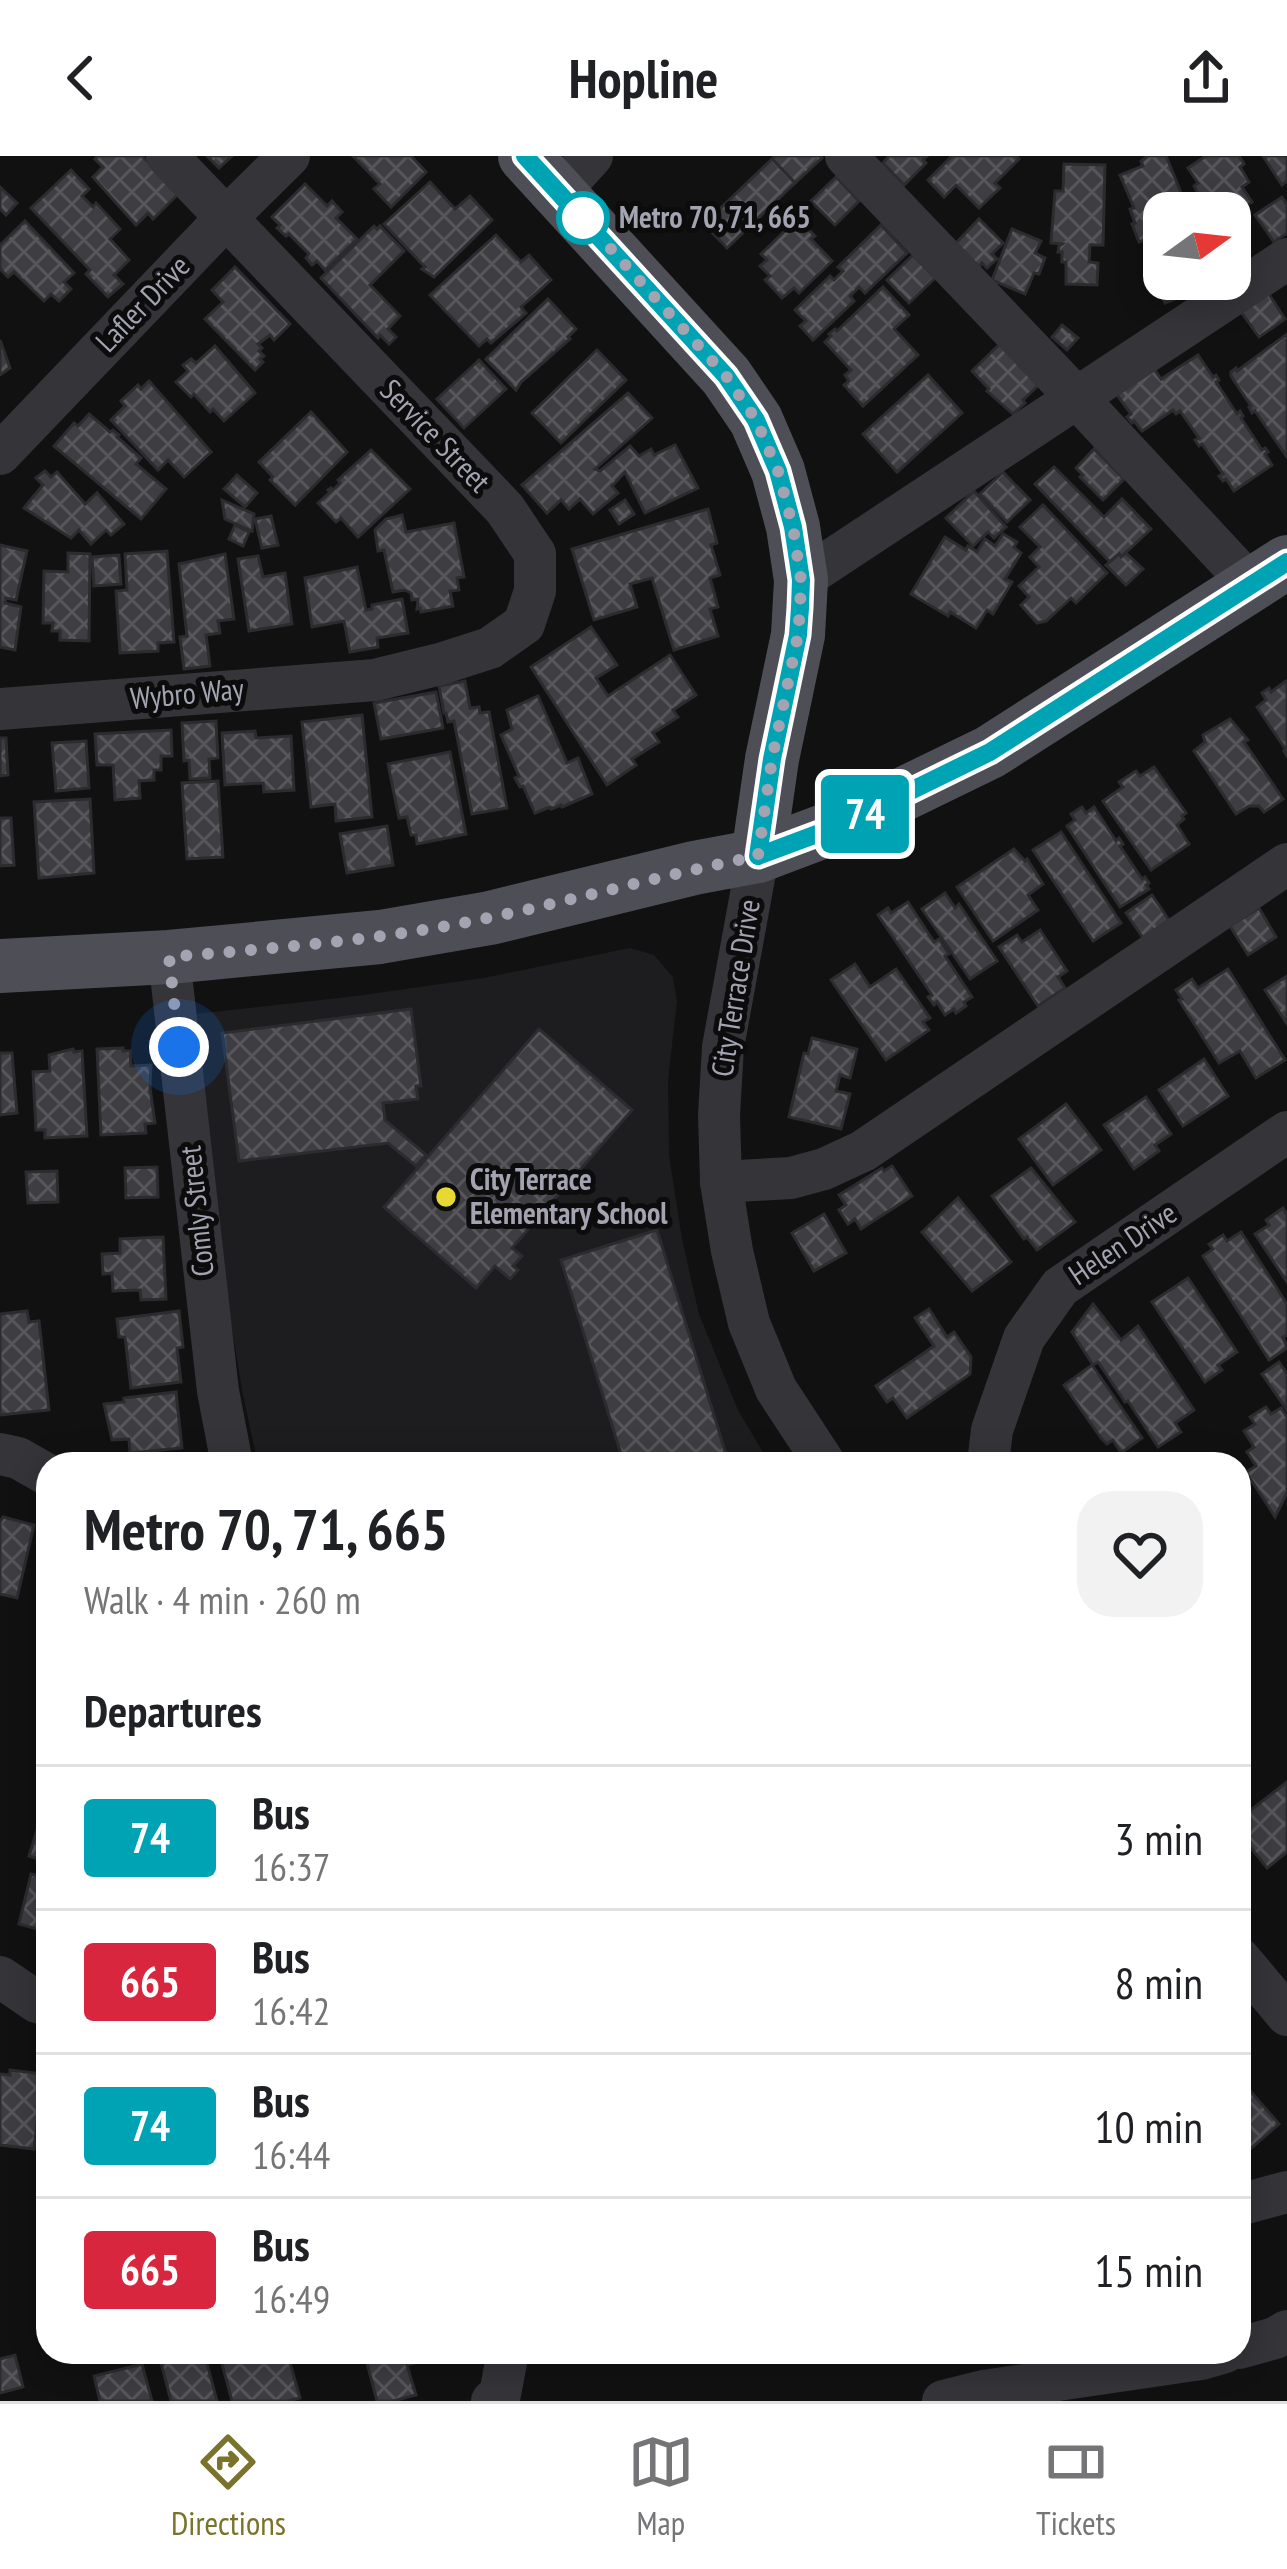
<!DOCTYPE html>
<html lang="en">
<head>
<meta charset="utf-8">
<style>
	:root { --surface:#fff; --page:#f2f2f2; --text:#202124; --muted:#757577; --line:#e0e0e0; --accent:#7a732b }
	body { margin:0; font-family:"PT Sans Narrow",sans-serif; background:var(--page); color:var(--text); height:100vh; display:flex; flex-direction:column; font-size:45px; white-space:nowrap }
	* { box-sizing:border-box; margin:0 }
	p { font-size:39px; color:var(--muted) }
	.icon { flex:none; width:66px; height:66px; fill:none; stroke:currentColor; stroke-width:2; stroke-linecap:round; stroke-linejoin:round }
	.map { position:relative; flex:1; overflow:hidden }
	.details { position:absolute; left:36px; top:1296px; width:1215px; height:912px; display:flex; flex-direction:column; background:var(--surface); border-radius:36px; box-shadow:0 6px 30px #0003 }
	.details>* { flex:none }
	.badge { padding:0 24px; border-radius:9px; font-size:42px; line-height:78px }
	.needle { width:78px; rotate:75deg }
	.tools { position:absolute; left:1143px; top:36px; display:grid; gap:24px }
	.tools a { display:grid; place-items:center; width:108px; height:108px; border-radius:24px; background:var(--surface); box-shadow:0 6px 30px #0003; font-size:60px }
	.you { position:absolute; width:60px; height:60px; margin:-30px; border:9px solid #fff; border-radius:50%; background:#1a73e8; box-shadow:0 0 0 18px #1a73e833 }
	.map>.badge { position:absolute; translate:-50% -50%; box-shadow:0 0 0 6px #fff }
	h2 { padding:0 48px; font-size:45px; line-height:108px }
	.round { display:grid; place-items:center; flex:none; width:126px; height:126px; border-radius:36px; background:var(--page) }
	.headline { display:flex; align-items:center; justify-content:space-between; height:204px; padding:0 48px }
	h1 { font-size:57px; font-weight:700; line-height:90px }
	ul { padding:0; list-style:none }
	li { display:flex; align-items:center; gap:36px; height:144px; padding:0 48px; border-top:3px solid var(--line) }
	li div { flex:1 }
	li b { display:block; font-size:45px }
	li em { font-style:normal }
	li .badge { min-width:132px; font-weight:700; text-align:center }
	header { display:flex; justify-content:space-between; align-items:center; height:156px; padding:0 48px; background:var(--surface); font-size:54px; font-weight:700 }
	.tab-bar { display:flex; justify-content:space-around; align-items:center; height:168px; border-top:3px solid var(--line); background:var(--surface); font-size:33px; color:var(--muted) }
	.tab-bar a { display:grid; justify-items:center; gap:6px }
	.tab-bar .selected { color:var(--accent) }
	.map>svg:first-child { display:block }
	.built { fill:#1d1d1f }
	.building { fill:url(#building-cross-hatch); stroke:#2c2b2e; stroke-width:3 }
	.lines { fill:none; stroke-linecap:round; stroke-linejoin:round }
	.minor { stroke:#343439; stroke-width:42 }
	.major { stroke:#4e4e56; stroke-width:54 }
	.line-casing { stroke:#fff; stroke-width:27 }
	.line { stroke:#00a3b4; stroke-width:18 }
	.walk { stroke:#a3a3b2; stroke-width:12; stroke-dasharray:0 21.6 }
	.stop-dot { fill:#fff; stroke:#00a3b4; stroke-width:6 }
	.poi-dot { fill:#e7d834; stroke:#0c0c0d; stroke-width:4.5 }
	.labels { text-anchor:middle; stroke-width:10; stroke-linejoin:round; paint-order:stroke }
	.stop-label { font-size:30px; font-weight:bold; fill:#a3a3b2; stroke:#0c0c0d; text-anchor:start }
	.street-label { font-size:30px; fill:#a3a3b2; stroke:#0c0c0d }
	.poi-label { font-size:30px; font-weight:bold; fill:#a3a3b2; stroke:#0c0c0d; text-anchor:start }
</style>
</head>
<body>
<header><svg class="icon" aria-label="back" viewBox="0 0 24 24"><path d="M15 5l-7 7 7 7"/></svg>Hopline<svg class="icon" aria-label="share" viewBox="0 0 24 24"><path d="M12 15V3M7 8l5-5 5 5M5 13v7h14v-7"/></svg></header>
<div class="map">
<svg width="1287" height="2245" viewBox="0 0 1287 2245">
	<defs>
		<pattern id="building-cross-hatch" width="8" height="8" patternUnits="userSpaceOnUse" patternTransform="scale(3)"><rect width="8" height="8" fill="#3d3d42"/><path d="M0 0l8 8M0 8l8-8" fill="none" stroke="#56565b"/></pattern>
	</defs>
	<rect width="100%" height="100%" fill="#111112"/>
	<path class="built" d="M630 792 654 799 673 821 677 845 668 924 669 999 682 1083 699 1158 738 1254 770 1308H258L242 1234 230 1160 196 858 356 840 483 822Z"/>
	<g class="building">
		<path d="M98 0H142L179 37 153 63 148 57 136 69 93 21 103 11 95 3Z"/>
		<path d="M207 0H232L219 12Z"/>
		<path d="M353 0H411L426 16 391 51 374 33 380 28Z"/>
		<path d="M775 0H820L822 2 795 27 772 3Z"/>
		<path d="M889 0H927L923 4 926 7 904 29 883 7Z"/>
		<path d="M952 0H1016L1019 3 995 27 1000 32 979 52 956 29 944 41 928 24Z"/>
		<path d="M1148 0H1166L1184 44 1176 47 1181 57H1164V80L1146 87 1144 84 1139 86 1132 68 1135 67 1130 53 1134 52 1120 19 1143 10 1141 5Z"/>
		<path d="M1206 0H1239L1244 8 1240 11 1249 26 1242 31 1252 46 1243 51 1249 60 1230 72V57H1214L1211 51 1207 54 1194 30 1198 27 1188 12Z"/>
		<path d="M1263 0H1287V25L1282 29Z"/>
		<path d="M772 3 795 27 727 92 704 68Z"/>
		<path d="M1064 8 1105 9 1103 89H1090L1089 106 1098 107 1097 129 1066 128V106H1062V96H1058L1059 90 1062 88 1051 87 1055 35H1063Z"/>
		<path d="M71 14 89 33 82 40 93 51 96 47 120 73 110 83 129 104 114 119 123 128 108 141 86 118 90 114 31 52Z"/>
		<path d="M836 21 859 45 835 69 811 45Z"/>
		<path d="M430 26 455 53 470 40 492 64 434 121 422 113 425 111 384 68Z"/>
		<path d="M305 28 327 50 332 45 342 56 336 62 357 83 325 114 317 105 312 109 306 102 309 98 289 78 286 80 277 72 280 69 272 61Z"/>
		<path d="M0 31 17 47 6 59 0 53Z"/>
		<path d="M1282 41 1287 49V77L1274 86 1255 59Z"/>
		<path d="M979 63 1003 87 992 98 997 103 987 112 982 107 979 111 956 87Z"/>
		<path d="M25 65 74 117 64 126 71 133 59 145 51 138 44 145 14 116 8 121 0 113V89Z"/>
		<path d="M794 66 804 76 807 72 815 80 811 83 832 105 799 137 794 132 782 142 765 124 770 120 760 110 767 104 761 98Z"/>
		<path d="M881 69 907 97 865 137 859 131 850 140 854 145 813 184 800 170 806 165 795 154 830 120 834 124 843 115 838 111Z"/>
		<path d="M374 70 377 73 380 70 404 95 370 129 400 160 388 173 396 181 389 188 380 179 378 182 321 122Z"/>
		<path d="M1012 73 1041 85 1035 97 1045 102 1039 118 1034 117 1025 138 992 124Z"/>
		<path d="M496 79 521 106 529 99 551 124 521 151 526 157 491 187 487 183 479 190 430 139Z"/>
		<path d="M913 99 935 122 909 147 887 124Z"/>
		<path d="M1164 110V123H1225L1165 147 1152 115Z"/>
		<path d="M235 111 290 168 274 184 270 179 258 188 262 192 259 195 264 200 260 203 263 206 255 214 205 163 223 146 212 134Z"/>
		<path d="M883 131 909 159 894 173 918 199 863 250 844 229 849 225 845 219 851 214 825 186 831 180 829 178 835 173 837 175Z"/>
		<path d="M1267 135 1285 163 1259 181 1239 153Z"/>
		<path d="M548 143 576 173 568 181 570 183 521 226 516 234 486 203Z"/>
		<path d="M1062 169 1078 182 1067 194 1052 181Z"/>
		<path d="M1287 178V301L1255 255 1252 257 1249 251 1251 250 1231 220V216L1236 212 1237 215Z"/>
		<path d="M0 184 10 212 0 219Z"/>
		<path d="M1003 185 1042 226 1023 244 1025 247 1013 258 987 235 989 233 972 215Z"/>
		<path d="M215 190 255 237 224 265 213 253 210 256 194 238 191 241 176 226 188 215 183 209 191 203 196 207Z"/>
		<path d="M597 194 626 224 561 287 532 257Z"/>
		<path d="M1198 199 1213 221 1216 219 1219 224 1216 226 1237 258 1240 255 1243 260 1241 262 1262 294 1265 292 1268 296 1265 298 1272 309 1234 335 1226 323 1223 325 1219 320 1223 318 1202 288 1199 290 1195 284 1199 282 1180 255 1176 258 1173 254 1142 275 1134 265 1132 267 1127 261 1131 258 1115 236 1152 210 1161 223Z"/>
		<path d="M479 204 506 233 464 272 437 243Z"/>
		<path d="M928 219 962 257 897 316 863 278Z"/>
		<path d="M149 225 211 296 184 321 168 304 158 314 111 264 125 250 121 245 138 229 141 233Z"/>
		<path d="M628 237 652 262 595 313 600 315 630 290 639 300 651 293 654 299 675 289 698 332 645 357 625 316 612 330 618 337 593 358 580 343 569 353 561 344 547 357 522 329Z"/>
		<path d="M311 256 347 296 295 349 270 324 273 321 259 306Z"/>
		<path d="M89 258 110 276 113 274 119 279 117 281 141 302 136 308 166 333 141 363 54 290 74 267 78 270Z"/>
		<path d="M1094 293 1124 323 1103 344 1080 321 1083 319 1076 312Z"/>
		<path d="M371 294 410 333 358 381 341 362 336 366 318 347 330 336 328 334 331 332 333 334 340 327 338 324Z"/>
		<path d="M1054 311 1104 361 1122 343 1151 373 1121 401 1119 398 1110 406 1035 328Z"/>
		<path d="M45 315 51 321 57 316 85 348 97 337 124 368 111 379 106 374 91 388 79 374 71 382 24 352 43 329 36 322Z"/>
		<path d="M1003 316 1030 344 1007 366 980 338Z"/>
		<path d="M237 319 257 337 245 351 224 333Z"/>
		<path d="M974 335 1006 371 994 382 988 376 973 390 946 362Z"/>
		<path d="M222 344 254 358 252 375 225 363Z"/>
		<path d="M625 344 634 358 619 368 610 354Z"/>
		<path d="M1043 349 1107 417 1076 447 1071 442 1046 465 1037 467 1021 449 1029 441 1019 430 1039 411 1030 401 1040 391 1020 371Z"/>
		<path d="M708 353 717 387 711 389 720 419 710 422 718 451 710 453 718 480 674 494 652 422 630 428 637 451 594 464 572 393Z"/>
		<path d="M402 359 406 376 454 367 464 421 457 422 459 434 450 435 453 450 421 456 420 452 417 453 418 443 412 444 411 437 405 434 393 436 384 394 378 395 375 374 386 363Z"/>
		<path d="M271 360 278 389 262 392 255 363Z"/>
		<path d="M235 369 249 376 243 390 229 383Z"/>
		<path d="M1003 378 1017 386 1014 391 1021 397 1005 423 1012 426 993 458 987 454 976 472 950 456 948 460 911 438 945 381 966 394 968 390 977 396 985 383 995 390Z"/>
		<path d="M0 389 27 395 16 444 6 442 5 447 21 451 15 494 0 491Z"/>
		<path d="M167 395 174 486 158 487V495L120 497 116 435 127 434 125 398Z"/>
		<path d="M68 397 90 398 89 485 60 484V475H52L53 467H43L44 415 68 416Z"/>
		<path d="M1126 397 1143 413 1126 429 1106 409 1119 398 1121 401Z"/>
		<path d="M225 398 234 463 218 465 220 477 206 479 210 510 184 513 180 481 187 480 179 408Z"/>
		<path d="M119 399 121 428 94 430 92 401Z"/>
		<path d="M258 400 263 421 285 417 292 468 249 475 238 403Z"/>
		<path d="M357 411 366 454 372 453V449L402 443 408 477 377 482 378 491 350 496 344 465 312 471 305 422Z"/>
		<path d="M591 471 617 509 596 522 608 540 670 499 696 539 673 554 678 561 653 577 659 586 632 603 636 609 607 629 531 511Z"/>
		<path d="M465 525 470 552 479 551 480 557 489 556 507 652 472 658 454 565 448 566 446 557H444L439 530Z"/>
		<path d="M1286 525 1287 526V600L1284 595 1286 594 1257 551 1266 544 1262 537 1269 532 1271 536Z"/>
		<path d="M436 536 443 572 381 583 374 547Z"/>
		<path d="M538 540 567 607 578 602 592 638 562 651 561 649 551 653 550 651 535 657 523 630 520 631 515 622 519 620 501 579 512 573 507 554Z"/>
		<path d="M362 559 372 661 336 665 335 648 311 651 302 566Z"/>
		<path d="M1230 563 1248 584 1244 586 1283 643 1264 656 1259 650H1249L1236 658 1194 595 1205 586 1203 579Z"/>
		<path d="M216 565 218 602 209 603 210 622 190 623 189 604 184 605 182 567Z"/>
		<path d="M171 574 172 600H161V614H154V624L139 625 140 642 115 644 113 609H97L95 578Z"/>
		<path d="M255 575 256 582 291 580 294 634 264 636 263 627 225 629 222 577Z"/>
		<path d="M0 582H6L8 619 0 620Z"/>
		<path d="M86 585 89 632 56 635 52 587Z"/>
		<path d="M450 596 466 678 417 688 416 679H411L407 661 399 662 388 608Z"/>
		<path d="M1154 611 1186 657 1182 660 1184 663 1177 669 1189 688 1151 714 1103 645 1123 631 1119 626 1136 615 1140 620Z"/>
		<path d="M218 625 223 701 187 703 182 627Z"/>
		<path d="M90 643 94 717 39 722 34 646Z"/>
		<path d="M1082 651 1086 657 1094 651 1116 685 1119 682 1123 688 1120 690 1142 723 1145 721 1149 727 1146 729 1149 733 1120 751 1067 670 1075 664 1071 658Z"/>
		<path d="M0 662H11L14 709 0 710Z"/>
		<path d="M387 670 393 709 347 717 340 678Z"/>
		<path d="M1061 676 1121 767 1093 785 1033 694Z"/>
		<path d="M1014 693 1025 705 1027 703 1043 728 1028 739 1038 754 993 785 957 731Z"/>
		<path d="M945 737 955 752 959 748 997 805 970 823 922 753Z"/>
		<path d="M1152 739 1169 764 1143 782 1126 757Z"/>
		<path d="M908 746 934 786 939 783 949 798 945 800 972 841 964 846 966 850 956 857 954 853 945 859 937 846 934 849 928 841 932 839 878 759 888 752 891 757Z"/>
		<path d="M1259 752 1276 781 1248 799 1230 770Z"/>
		<path d="M1040 774 1067 815 1058 821 1065 832 1038 850 999 791 1017 779 1022 786Z"/>
		<path d="M855 808 870 831 896 813 930 862 923 866 929 874 886 904 831 824Z"/>
		<path d="M1228 813 1285 904 1256 922 1240 895 1219 907 1179 844 1182 843 1176 834 1192 823 1198 832Z"/>
		<path d="M1287 820V868L1265 834Z"/>
		<path d="M411 853 421 930H416L418 943 383 947 385 964 426 999 416 1010 388 987 239 1005 222 877Z"/>
		<path d="M539 873 632 954 512 1092 522 1100 513 1110 518 1114 510 1123 495 1110 476 1132 384 1051Z"/>
		<path d="M812 882 857 893 850 922 840 919 836 935 850 938 841 973 789 961 804 897 808 898Z"/>
		<path d="M123 892V895H130L131 910 151 909 150 932 155 967 145 968 146 977 101 979 97 893Z"/>
		<path d="M73 893 74 896 82 895 87 980 45 982V974H36L33 916 50 915 49 899Z"/>
		<path d="M0 897H12L17 957 0 959Z"/>
		<path d="M1204 903 1228 940 1183 970 1159 934Z"/>
		<path d="M1146 941 1171 978 1155 989 1159 995 1134 1013 1104 969Z"/>
		<path d="M1066 948 1101 994 1053 1029 1019 983Z"/>
		<path d="M892 1010 912 1040 861 1073 855 1063 848 1068 839 1054 846 1049 839 1039 882 1012 884 1015Z"/>
		<path d="M157 1011 158 1041 126 1042 125 1012Z"/>
		<path d="M1031 1012 1075 1066 1037 1094 1027 1081 1024 1083 992 1040Z"/>
		<path d="M57 1015 58 1046 28 1047 26 1016Z"/>
		<path d="M958 1042 1011 1106 972 1135 922 1076Z"/>
		<path d="M1283 1052 1287 1059V1126L1255 1078 1269 1069 1266 1064Z"/>
		<path d="M824 1058 846 1097 814 1115 792 1077Z"/>
		<path d="M657 1074 729 1308H624L561 1104Z"/>
		<path d="M1241 1076 1287 1148V1179L1283 1181 1287 1192 1269 1204 1203 1100 1213 1093 1209 1088 1223 1079 1227 1085Z"/>
		<path d="M163 1081 166 1143 141 1144 140 1134 113 1135 112 1117 103 1118 102 1098 120 1097V1083Z"/>
		<path d="M1188 1122 1237 1196 1218 1209 1222 1214 1205 1226 1152 1146Z"/>
		<path d="M1093 1148 1121 1184 1138 1170 1194 1254 1175 1267 1181 1276 1158 1291 1128 1245 1125 1246 1098 1206 1093 1209 1072 1176Z"/>
		<path d="M929 1153 947 1181 954 1176 971 1201 970 1218 907 1262 893 1242 887 1246 876 1230 934 1190 915 1162Z"/>
		<path d="M27 1155 29 1166 39 1165 49 1254 0 1259V1158Z"/>
		<path d="M179 1155 183 1191 177 1192 181 1226 131 1232 125 1181H119L117 1163Z"/>
		<path d="M1279 1206 1287 1218V1254L1262 1218Z"/>
		<path d="M1092 1209 1142 1282 1121 1297 1113 1284 1107 1288 1101 1282 1064 1229Z"/>
		<path d="M176 1236 182 1292 130 1297 129 1283 112 1284 104 1248 124 1246V1242Z"/>
		<path d="M1266 1251 1271 1258 1281 1252 1287 1261V1337L1275 1361 1246 1316 1256 1310 1247 1296 1254 1291 1244 1275 1255 1268 1250 1261Z"/>
		<path d="M3 1361 34 1369 17 1442 0 1438V1366Z"/>
		<path d="M1287 1626V1696L1267 1712 1239 1677V1663Z"/>
		<path d="M44 1652 48 1653V1706L45 1709 40 1708 41 1704 29 1700Z"/>
		<path d="M31 1718 48 1722V1776L19 1768Z"/>
		<path d="M10 1914 43 1918 34 1993 0 1989V1918L10 1919Z"/>
		<path d="M1239 1922 1279 1968 1239 2003Z"/>
		<path d="M188 2196H204L217 2245H171L160 2203Z"/>
		<path d="M237 2196H287L300 2242 288 2245H232L221 2204 237 2199Z"/>
		<path d="M364 2196H428L430 2203 407 2209 416 2239 393 2245H377Z"/>
		<path d="M749 2196H785L752 2205Z"/>
		<path d="M15 2199 23 2231 0 2237V2203Z"/>
		<path d="M142 2208 152 2245H100L94 2220Z"/>
	</g>
	<g class="lines">
		<g class="minor">
			<path d="M846 0 1077 242 1252 430"/>
			<path d="M560 35 592 0"/>
			<path d="M0 298 226 62 289 0"/>
			<path d="M801 424 1287 103"/>
			<path d="M0 553 375 524 440 508 490 492 524 468 535 435V398L505 353 167 0"/>
			<path d="M758 700 723 891 719 959 721 1026 732 1095 749 1167 776 1233 825 1308"/>
			<path d="M169 801 218 1235 232 1308"/>
			<path d="M721 1026 791 1022 824 1013 863 995 1287 708"/>
			<path d="M0 1298 18 1302 48 1319"/>
			<path d="M988 1308 992 1274 1024 1182 1060 1131 1287 976"/>
			<path d="M1239 1802 1287 1859"/>
			<path d="M0 1821 37 1846 48 1849"/>
			<path d="M1239 2049 1287 2036"/>
			<path d="M1239 2192 1275 2182 1287 2175"/>
			<path d="M492 2245 500 2238 508 2196"/>
			<path d="M943 2245 983 2235 1201 2203 1225 2196"/>
		</g>
		<g class="major">
			<path d="M525 0 726 220 756 264 778 315 793 371 801 424 798 479 772 603 758 700"/>
			<path d="M0 810 169 801 380 781 490 762 694 712 758 700 840 669 990 596 1287 406"/>
		</g>
	</g>
	<g class="lines">
		<defs>
			<path id="line" d="M525 0 726 220 756 264 778 315 793 371 801 424 800 452 798 479 772 603 758 700 841 669 990 596 1287 406"/>
		</defs>
		<use href="#line" class="line-casing"/>
		<use href="#line" class="line"/>
		<path class="walk" d="M179 891 169 801C276 792 383 784 488 762 579 743 667 718 758 700L772 603 798 479 800 452 801 424 793 371 778 315 756 264 726 220 583 62"/>
	</g>
	<circle class="stop-dot" cx="583" cy="62" r="24"/>
	<circle class="poi-dot" cx="446" cy="1041" r="12"/>
	<g class="labels">
		<g class="stop-label">
			<text x="619" y="72">Metro 70, 71, 665</text>
		</g>
		<g class="street-label">
			<text transform="translate(143 148) rotate(-46)" y="10">Lafler Drive</text>
			<text transform="translate(435 280) rotate(46)" y="10">Service Street</text>
			<text transform="translate(187 538) rotate(-5)" y="10">Wybro Way</text>
			<text transform="translate(736 832) rotate(-81)" y="10">City Terrace Drive</text>
			<text transform="translate(197 1055) rotate(-96)" y="10">Comly Street</text>
			<text transform="translate(1123 1088) rotate(-34)" y="10">Helen Drive</text>
		</g>
		<g class="poi-label">
			<text x="470" y="1034">City Terrace<tspan x="470" dy="34">Elementary School</tspan></text>
		</g>
	</g>
</svg>
<div class="tools">
<a><svg class="needle" viewBox="-14 -14 28 28"><path d="M0-13l5 13h-10z" fill="#e53935"/><path d="M0 13l5-13h-10z" fill="#757577"/></svg></a>
</div>
<div class="you" style="left:179px;top:891px"></div>
<b class="badge" style="left:865px;top:658px;background:#00a3b4;color:#fff">74</b>
<section class="details">
<div class="headline"><div><h1>Metro 70, 71, 665</h1><p>Walk · 4 min · 260 m</p></div><a class="round"><svg class="icon" aria-label="heart" viewBox="0 0 24 24"><path d="M12 20l-8-8c-3-5 5-10 8-4 3-6 11-1 8 4z"/></svg></a></div>
<h2>Departures</h2>
<ul>
<li><span class="badge" style="background:#00a3b4;color:#fff">74</span><div><b>Bus</b><p>16:37</p></div><em>3 min</em></li>
<li><span class="badge" style="background:#d7263d;color:#fff">665</span><div><b>Bus</b><p>16:42</p></div><em>8 min</em></li>
<li><span class="badge" style="background:#00a3b4;color:#fff">74</span><div><b>Bus</b><p>16:44</p></div><em>10 min</em></li>
<li><span class="badge" style="background:#d7263d;color:#fff">665</span><div><b>Bus</b><p>16:49</p></div><em>15 min</em></li>
</ul>
</section>
</div>
<nav class="tab-bar">
<a class="selected"><svg class="icon" aria-label="directions" viewBox="0 0 24 24"><path d="M12 3l9 9-9 9-9-9zM9 14v-3h6M13 9l2 2-2 2"/></svg>Directions</a>
<a><svg class="icon" aria-label="map" viewBox="0 0 24 24"><path d="M3 6l6-2 6 2 6-2v14l-6 2-6-2-6 2zM9 4v14M15 6v14"/></svg>Map</a>
<a><svg class="icon" aria-label="tickets" viewBox="0 0 24 24"><path d="M3 7h18v10H3zM15 7v10"/></svg>Tickets</a>
</nav>
</body>
</html>
